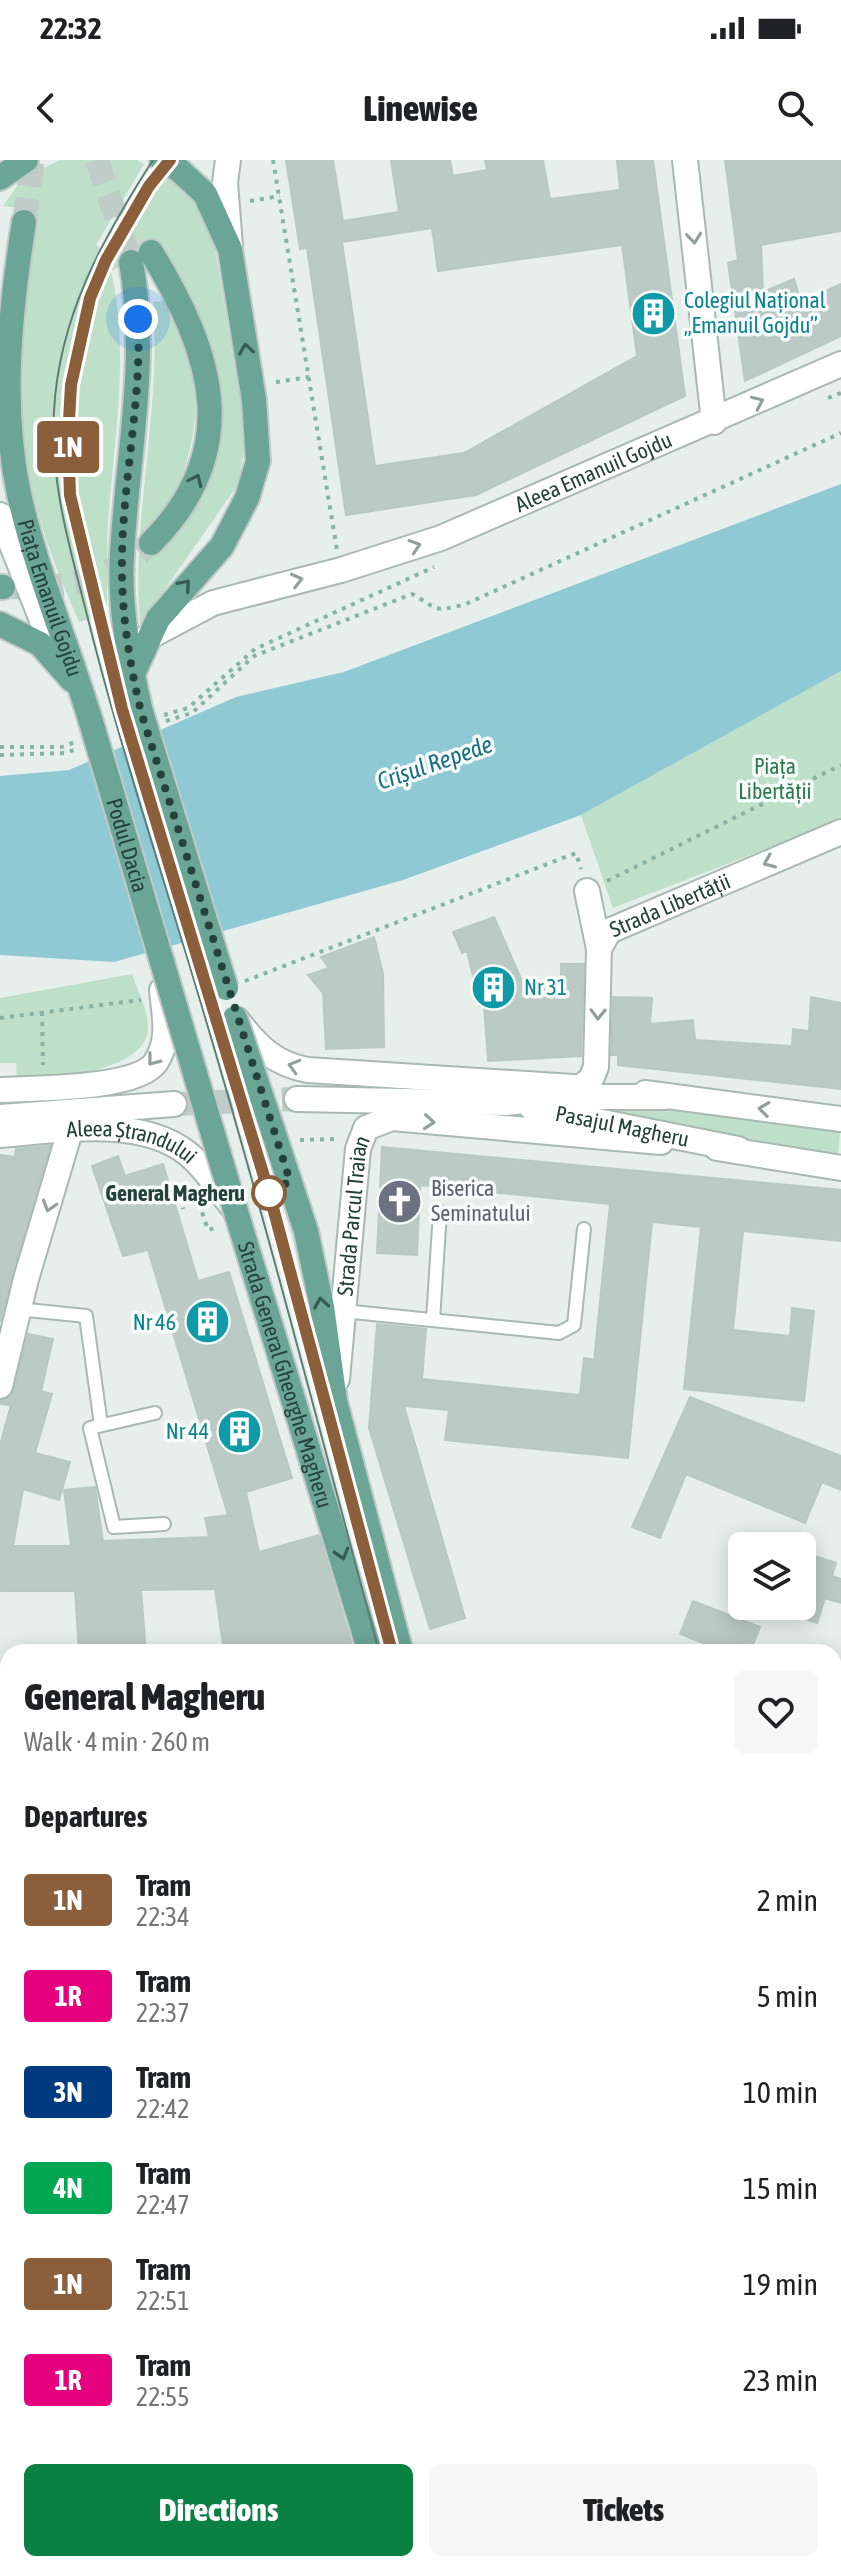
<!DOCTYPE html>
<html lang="en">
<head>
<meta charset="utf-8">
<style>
	:root { --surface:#fff; --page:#f6f6f6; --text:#202124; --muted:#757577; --accent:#0b8043 }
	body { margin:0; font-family:"Asap Condensed",sans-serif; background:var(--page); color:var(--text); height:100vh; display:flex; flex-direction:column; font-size:30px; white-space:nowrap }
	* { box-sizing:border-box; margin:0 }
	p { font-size:26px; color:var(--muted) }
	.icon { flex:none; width:44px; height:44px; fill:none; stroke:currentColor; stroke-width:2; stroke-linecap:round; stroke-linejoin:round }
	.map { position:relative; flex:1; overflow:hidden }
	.details { position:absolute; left:0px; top:1484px; width:842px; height:928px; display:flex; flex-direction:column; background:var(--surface); border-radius:24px 24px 0 0; box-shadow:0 4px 20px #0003 }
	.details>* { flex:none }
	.badge { padding:0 16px; border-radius:6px; font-size:28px; line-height:52px }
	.buttons { position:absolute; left:728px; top:1372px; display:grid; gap:16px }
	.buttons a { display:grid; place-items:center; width:88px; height:88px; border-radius:12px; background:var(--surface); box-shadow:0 4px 20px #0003; font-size:40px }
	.you { position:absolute; width:40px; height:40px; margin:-20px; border:6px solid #fff; border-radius:50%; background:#1a73e8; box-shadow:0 0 0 12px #1a73e833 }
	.map>.badge { position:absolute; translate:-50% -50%; box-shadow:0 0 0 4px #fff }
	h2 { padding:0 24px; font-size:30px; line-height:72px }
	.round { display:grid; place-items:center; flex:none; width:84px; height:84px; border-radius:12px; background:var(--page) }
	.head { display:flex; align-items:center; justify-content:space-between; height:136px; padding:0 24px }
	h1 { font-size:38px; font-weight:800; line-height:60px }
	.button { display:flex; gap:16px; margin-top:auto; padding:16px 24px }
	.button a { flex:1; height:92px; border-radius:12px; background:var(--accent); color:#fff; font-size:32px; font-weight:800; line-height:92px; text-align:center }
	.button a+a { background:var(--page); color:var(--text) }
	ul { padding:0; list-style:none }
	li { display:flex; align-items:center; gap:24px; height:96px; padding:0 24px }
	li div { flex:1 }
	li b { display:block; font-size:30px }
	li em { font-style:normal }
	li .badge { min-width:88px; font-weight:700; text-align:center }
	.status { display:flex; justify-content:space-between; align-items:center; height:56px; padding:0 40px; background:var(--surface); direction:ltr }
	.status svg { height:22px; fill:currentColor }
	header { display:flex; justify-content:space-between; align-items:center; height:104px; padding:0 24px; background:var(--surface); font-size:36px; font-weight:800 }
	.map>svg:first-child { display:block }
	.green { fill:#bfe0c8 }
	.water { fill:#8ec9d4 }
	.building { fill:#bbcac4; stroke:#b8c9c2; stroke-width:2; fill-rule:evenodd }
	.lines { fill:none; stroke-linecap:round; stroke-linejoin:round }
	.tertiary-tunnel { stroke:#bfccc8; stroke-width:24; stroke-dasharray:24 12; stroke-linecap:butt }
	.primary-tunnel { stroke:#bfccc8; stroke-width:24; stroke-dasharray:24 12; stroke-linecap:butt }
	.service-casing { stroke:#a8b8b2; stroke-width:16 }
	.minor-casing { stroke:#a8b8b2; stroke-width:28 }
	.tertiary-casing { stroke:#a8b8b2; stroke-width:28 }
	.secondary-casing { stroke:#a4bbb3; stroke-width:28 }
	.primary-casing { stroke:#c2cac8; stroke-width:28 }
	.path { stroke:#86b3a5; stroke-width:4; stroke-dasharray:4 6; stroke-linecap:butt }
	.service { stroke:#fff; stroke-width:12 }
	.minor { stroke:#fff; stroke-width:24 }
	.tertiary { stroke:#fff; stroke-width:24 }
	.secondary { stroke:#fff; stroke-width:24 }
	.primary { stroke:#6aa596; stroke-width:24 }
	.tram { stroke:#5f7d75; stroke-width:2 }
	.primary-bridge-casing { stroke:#c2cac8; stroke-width:28; stroke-linecap:butt }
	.primary-bridge { stroke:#6aa596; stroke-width:24 }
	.oneway { stroke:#92a09c }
	.oneway2 { stroke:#365b51 }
	.line-casing { stroke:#fff; stroke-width:18 }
	.line { stroke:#8b5e3c; stroke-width:12 }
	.walk { stroke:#24423a; stroke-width:8; stroke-dasharray:0 14.4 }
	.stop-dot { fill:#fff; stroke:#8b5e3c; stroke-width:4 }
	.labels { text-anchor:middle; stroke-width:7; stroke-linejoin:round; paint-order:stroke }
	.culture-label { font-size:22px; fill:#0d838f; stroke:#f7fbf9; text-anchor:start }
	.street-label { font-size:22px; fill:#24423a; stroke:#f7fbf9 }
	.park-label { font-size:22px; fill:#2d7a4b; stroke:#f7fbf9 }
	.worship-label { font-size:22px; fill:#5b616d; stroke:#f7fbf9; text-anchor:start }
	.stop-label { font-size:22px; font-weight:bold; fill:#24423a; stroke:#f7fbf9; text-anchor:end }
	.water-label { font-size:24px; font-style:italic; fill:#1c6f80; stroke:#f7fbf9 }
</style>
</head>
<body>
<div class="status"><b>22:32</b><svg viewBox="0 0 49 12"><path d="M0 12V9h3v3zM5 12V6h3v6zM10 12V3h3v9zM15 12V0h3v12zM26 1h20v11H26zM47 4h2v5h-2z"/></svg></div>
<header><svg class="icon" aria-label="back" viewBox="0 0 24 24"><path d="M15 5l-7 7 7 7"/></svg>Linewise<svg class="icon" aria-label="search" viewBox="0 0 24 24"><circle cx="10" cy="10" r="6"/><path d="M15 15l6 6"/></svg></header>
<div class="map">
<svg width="841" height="2412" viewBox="0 0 841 2412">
	<rect width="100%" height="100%" fill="#e6efeb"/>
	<g class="green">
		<path d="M60 0H137L144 4 96 85 112 96 164 12 191 34 212 71 246 274 239 323 140 465C131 357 162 251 153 142L164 141C220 245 190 291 156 393 208 347 232 279 218 210 209 167 181 125 164 85L111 111C130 194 114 279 108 362 106 393 109 424 106 454L79 462C60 418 41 372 31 324 13 233 27 142 36 50L3 46 22 19Z"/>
		<path d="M841 511V660L613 748 581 655Z"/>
		<path d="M132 814C137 829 149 852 148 868 147 913 50 918 17 920L16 903H0V838Z"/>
		<path d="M596 938 841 959 838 997 594 961Z"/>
	</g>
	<path class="water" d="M841 324V511L581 655 403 720 114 802 0 795V616L69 610 236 537 344 512Z"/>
	<g class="building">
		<path d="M286 0H333L343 61 399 52 391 0H450L453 16 487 10 485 0H543L550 39 620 30 617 0H653L685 236 476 335 346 355 307 88 300 89ZM432 68 438 111 622 85 637 196 464 293 375 306 342 82Z"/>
		<path d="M725 0H841V71L761 85 763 132 794 119 801 142 841 124V176L745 221 728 103 738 100Z"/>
		<path d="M494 757 526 830 561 829V804H584L581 896 488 901 484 845 480 846 467 791 462 793 453 772Z"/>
		<path d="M374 777 383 814 384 887 326 889 323 833 308 815 329 808 321 797Z"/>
		<path d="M613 837 652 838 650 864 693 860 695 880 792 886 793 869 809 871 811 837 841 843V929L618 905V895H611Z"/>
		<path d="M50 986 12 1115 0 1162V995L15 997 16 989Z"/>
		<path d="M382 987 841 1030V1081L743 1071 733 1170 790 1176 792 1148 814 1151 804 1241 684 1229 701 1067 652 1062 628 1298 445 1280 449 1250 404 1246 465 1458 430 1469 369 1268 377 1164 426 1169 422 1219 580 1235 584 1198 594 1200 610 1044 420 1025 417 1095 377 1093Z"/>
		<path d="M118 996 125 1016 163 1004 198 1121 229 1112 292 1318 246 1332 259 1392 319 1375 354 1492H224L215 1429 141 1430 146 1492H79L75 1431H0V1285L11 1245 0 1244V1241L10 1237 14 1230 28 1174 53 1179 41 1231 52 1234 35 1293 70 1302 59 1340 23 1329 13 1386H71L64 1330 95 1327 103 1381 209 1377 205 1358 228 1355 148 1090 123 1096 92 1006Z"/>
		<path d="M690 1237 841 1296V1330L822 1322 805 1363 686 1314 660 1378 632 1367Z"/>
		<path d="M802 1392 836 1403 832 1416 841 1419V1443L825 1438 817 1463 802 1458Z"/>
		<path d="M693 1441 760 1467 750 1492H726L680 1474Z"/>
	</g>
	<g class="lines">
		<path class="tertiary-tunnel" d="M174 944 297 939"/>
		<g class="primary-tunnel">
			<path d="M97 0 131 102"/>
			<path d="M24 62 33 0"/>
			<path d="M3 427C64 429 103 425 151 383"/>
		</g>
		<defs>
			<g id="service">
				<path d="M18 1149 86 1156 101 1265"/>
				<path d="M343 1151 559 1173 574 1165 584 1069"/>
				<path d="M433 1160 440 1052"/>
				<path d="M155 1253 90 1268 114 1367 164 1364"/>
				<path d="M834 2138 841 2131"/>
				<path d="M834 2170 841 2180"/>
				<path d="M834 2354 841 2348"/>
			</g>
			<g id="minor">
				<path d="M685 0 714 262"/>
				<path id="s1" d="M147 478 213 443 341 410 441 378 841 204"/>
				<path d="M587 731 599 789"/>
				<path d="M237 860C257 886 274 904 308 910L588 928"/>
				<path id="s2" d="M580 928 591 919 596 907 599 789 609 771 841 672"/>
				<path d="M645 933 841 959"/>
				<path d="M717 988 841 1008"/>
				<path id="s3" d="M337 1219 358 989 366 968 392 958 661 982"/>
				<path d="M0 1226 26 1119 70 971"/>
				<path d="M0 1667 8 1666"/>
				<path d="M0 1872H8"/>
				<path d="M834 1926 841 1919"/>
				<path d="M0 2136H8"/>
				<path d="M293 2412 296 2404"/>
				<path d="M516 2412 519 2404"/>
			</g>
			<g id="tertiary">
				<path d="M228 0 225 23 230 86"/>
				<path d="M0 930C33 928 137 930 156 902 171 878 164 855 162 830"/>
				<path d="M297 939 506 943 568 937H664"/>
				<path id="s4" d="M532 948 738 989"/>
				<path d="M0 957 174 944"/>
				<path id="s5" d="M0 975C58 971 137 955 187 993 206 1008 220 1032 235 1050"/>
			</g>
			<path id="secondary" d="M0 355 58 500"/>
			<g id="primary">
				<path d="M0 18 26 0"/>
				<path id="s6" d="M24 62C10 151 0 245 19 334 37 415 71 493 94 572"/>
				<path d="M131 102C149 200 127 297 122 395 119 448 129 500 141 552"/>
				<path d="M151 383C244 290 213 193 151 92"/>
				<path d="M0 427H3"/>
				<path d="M0 464 40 484 72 520"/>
				<path d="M132 516 158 459 222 386 247 338 258 301 254 240 230 89 205 34 179 10 162 0"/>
				<path d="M273 971 306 1071 322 1147 335 1241 401 1492"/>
				<path id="s7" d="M236 1052 370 1492"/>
				<path d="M818 2404 824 2412"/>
			</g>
		</defs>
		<use href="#service" class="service-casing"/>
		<use href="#minor" class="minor-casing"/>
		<use href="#tertiary" class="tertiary-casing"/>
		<use href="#secondary" class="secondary-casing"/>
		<use href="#primary" class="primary-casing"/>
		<g class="path">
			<path d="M273 0 337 390"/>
			<path d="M250 41 280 36"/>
			<path d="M276 222 309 217"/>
			<path d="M828 238 841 233"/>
			<path d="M164 555 188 548 255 489 434 407"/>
			<path d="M166 561 192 553 254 496 412 434C439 449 432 453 466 444L841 273"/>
			<path d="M0 587H62L75 582"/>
			<path d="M0 595 65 593 77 589"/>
			<path d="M607 721 841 605"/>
			<path d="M245 821 576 693 581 709"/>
			<path d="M42 852 43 905"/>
			<path d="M0 858 141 840"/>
			<path d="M300 980 336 979"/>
			<path d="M180 1038 183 1049"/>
			<path d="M199 1043 208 1070 218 1067"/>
		</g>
		<use href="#service" class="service"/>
		<use href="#minor" class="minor"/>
		<use href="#tertiary" class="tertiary"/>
		<use href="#secondary" class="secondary"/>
		<use href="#primary" class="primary"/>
		<g class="tram">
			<path d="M153 0C103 78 59 156 54 251 50 321 69 385 86 451 115 568 152 682 187 797 257 1027 317 1260 379 1492"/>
			<path d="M166 2 170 0"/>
			<path d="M97 450C89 412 77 375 71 337 59 262 72 179 102 110"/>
			<path d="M298 1141 391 1492"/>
			<path d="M822 2404 829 2412"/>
		</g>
		<defs>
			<g id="primary-bridge">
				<path d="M141 552 226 828"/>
				<path id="s8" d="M94 572 236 1052"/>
				<path d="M235 858 273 971"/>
			</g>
		</defs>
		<use href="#primary-bridge" class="primary-bridge-casing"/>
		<use href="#primary-bridge" class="primary-bridge"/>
	</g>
	<defs><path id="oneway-chevron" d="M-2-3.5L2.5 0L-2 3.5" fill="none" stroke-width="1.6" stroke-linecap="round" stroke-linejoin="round" transform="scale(2)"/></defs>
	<g class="oneway">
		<use href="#oneway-chevron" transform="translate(694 78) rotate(84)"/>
		<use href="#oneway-chevron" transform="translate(758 242) rotate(-24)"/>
		<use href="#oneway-chevron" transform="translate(415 386) rotate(-18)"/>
		<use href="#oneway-chevron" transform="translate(297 420) rotate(-14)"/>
		<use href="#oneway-chevron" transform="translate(769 702) rotate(157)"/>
		<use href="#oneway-chevron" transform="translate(598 854) rotate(91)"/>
		<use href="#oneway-chevron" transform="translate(153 900) rotate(128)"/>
		<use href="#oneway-chevron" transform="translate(294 906) rotate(-164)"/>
		<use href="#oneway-chevron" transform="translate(764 949) rotate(-173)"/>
		<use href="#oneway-chevron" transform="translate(429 962) rotate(5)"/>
		<use href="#oneway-chevron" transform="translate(49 1046) rotate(107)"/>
	</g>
	<g class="oneway2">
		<use href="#oneway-chevron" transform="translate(246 189) rotate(-99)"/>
		<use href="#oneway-chevron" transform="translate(196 320) rotate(-65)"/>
		<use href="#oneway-chevron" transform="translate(185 425) rotate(-49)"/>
		<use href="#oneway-chevron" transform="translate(321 1143) rotate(-99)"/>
		<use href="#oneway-chevron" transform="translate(342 1394) rotate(74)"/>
	</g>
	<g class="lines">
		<defs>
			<path id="line" d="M170 0 149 26 106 100 90 138 71 225 68 278 70 335 122 549 269 1033 392 1492"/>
		</defs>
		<use href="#line" class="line-casing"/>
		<use href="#line" class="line"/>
		<path class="walk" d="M138 159C142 239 123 318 122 399 121 451 129 501 141 552L290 1021 269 1033"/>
	</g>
	<defs>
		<symbol id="building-disc" viewBox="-11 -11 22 22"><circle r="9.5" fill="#0f9aa8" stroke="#f7fbf9"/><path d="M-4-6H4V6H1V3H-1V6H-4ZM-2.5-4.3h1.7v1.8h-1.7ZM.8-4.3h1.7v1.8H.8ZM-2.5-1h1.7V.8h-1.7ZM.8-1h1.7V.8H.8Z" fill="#fff"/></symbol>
		<symbol id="church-disc" viewBox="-11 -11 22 22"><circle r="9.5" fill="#6b7280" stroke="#f7fbf9"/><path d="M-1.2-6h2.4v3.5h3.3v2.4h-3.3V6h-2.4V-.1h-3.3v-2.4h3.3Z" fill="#fff"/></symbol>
	</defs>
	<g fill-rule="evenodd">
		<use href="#building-disc" x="628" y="128" width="51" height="51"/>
		<use href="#building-disc" x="468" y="802" width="51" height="51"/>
		<use href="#church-disc" x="374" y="1016" width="51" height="51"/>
		<use href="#building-disc" x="182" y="1136" width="51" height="51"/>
		<use href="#building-disc" x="214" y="1246" width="51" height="51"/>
	</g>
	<circle class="stop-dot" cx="269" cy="1033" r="16"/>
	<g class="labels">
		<g class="culture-label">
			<text x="684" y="148">Colegiul Național<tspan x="684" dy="25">„Emanuil Gojdu”</tspan></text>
			<text x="524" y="835">Nr 31</text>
			<text x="176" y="1170" text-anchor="end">Nr 46</text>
			<text x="209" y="1279" text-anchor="end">Nr 44</text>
		</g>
		<g class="street-label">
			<text dy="8" stroke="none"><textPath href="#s1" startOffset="478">Aleea Emanuil Gojdu</textPath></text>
			<text dy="8" stroke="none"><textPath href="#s6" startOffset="382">Piața Emanuil Gojdu</textPath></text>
			<text dy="8" stroke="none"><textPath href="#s8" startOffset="118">Podul Dacia</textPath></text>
			<text dy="8" stroke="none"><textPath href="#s2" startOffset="232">Strada Libertății</textPath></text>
			<text dy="8" stroke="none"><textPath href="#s4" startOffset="92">Pasajul Magheru</textPath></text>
			<text dy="8" stroke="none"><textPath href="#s5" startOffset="134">Aleea Ștrandului</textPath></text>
			<text dy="8" stroke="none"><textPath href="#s3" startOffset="164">Strada Parcul Traian</textPath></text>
			<text dy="8" stroke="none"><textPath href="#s7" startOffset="170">Strada General Gheorghe Magheru</textPath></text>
		</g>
		<g class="park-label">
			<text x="775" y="614">Piața<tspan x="775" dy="25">Libertății</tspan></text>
		</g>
		<g class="worship-label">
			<text x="431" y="1036">Biserica<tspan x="431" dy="25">Seminatului</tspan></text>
		</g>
		<g class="stop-label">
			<text x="245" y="1041">General Magheru</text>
		</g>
		<g class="water-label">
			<text transform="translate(435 603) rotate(-19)" y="8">Crișul Repede</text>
		</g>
	</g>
</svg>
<div class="buttons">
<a><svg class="icon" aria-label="layers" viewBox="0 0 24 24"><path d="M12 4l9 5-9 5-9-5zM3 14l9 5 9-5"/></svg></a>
</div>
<div class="you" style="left:138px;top:159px"></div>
<b class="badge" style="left:68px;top:287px;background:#8b5e3c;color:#fff">1N</b>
<section class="details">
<div class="head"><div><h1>General Magheru</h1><p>Walk · 4 min · 260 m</p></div><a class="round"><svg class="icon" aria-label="heart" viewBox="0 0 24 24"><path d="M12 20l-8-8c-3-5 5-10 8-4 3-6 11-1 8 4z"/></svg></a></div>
<h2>Departures</h2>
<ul>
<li><span class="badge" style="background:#8b5e3c;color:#fff">1N</span><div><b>Tram</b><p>22:34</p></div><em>2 min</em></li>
<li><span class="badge" style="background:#e6007e;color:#fff">1R</span><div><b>Tram</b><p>22:37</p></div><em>5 min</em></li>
<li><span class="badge" style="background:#003b80;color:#fff">3N</span><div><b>Tram</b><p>22:42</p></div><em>10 min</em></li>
<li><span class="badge" style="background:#00a651;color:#fff">4N</span><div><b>Tram</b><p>22:47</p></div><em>15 min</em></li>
<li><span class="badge" style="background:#8b5e3c;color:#fff">1N</span><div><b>Tram</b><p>22:51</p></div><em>19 min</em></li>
<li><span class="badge" style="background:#e6007e;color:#fff">1R</span><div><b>Tram</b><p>22:55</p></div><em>23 min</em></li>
</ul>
<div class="button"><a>Directions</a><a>Tickets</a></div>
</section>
</div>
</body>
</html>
